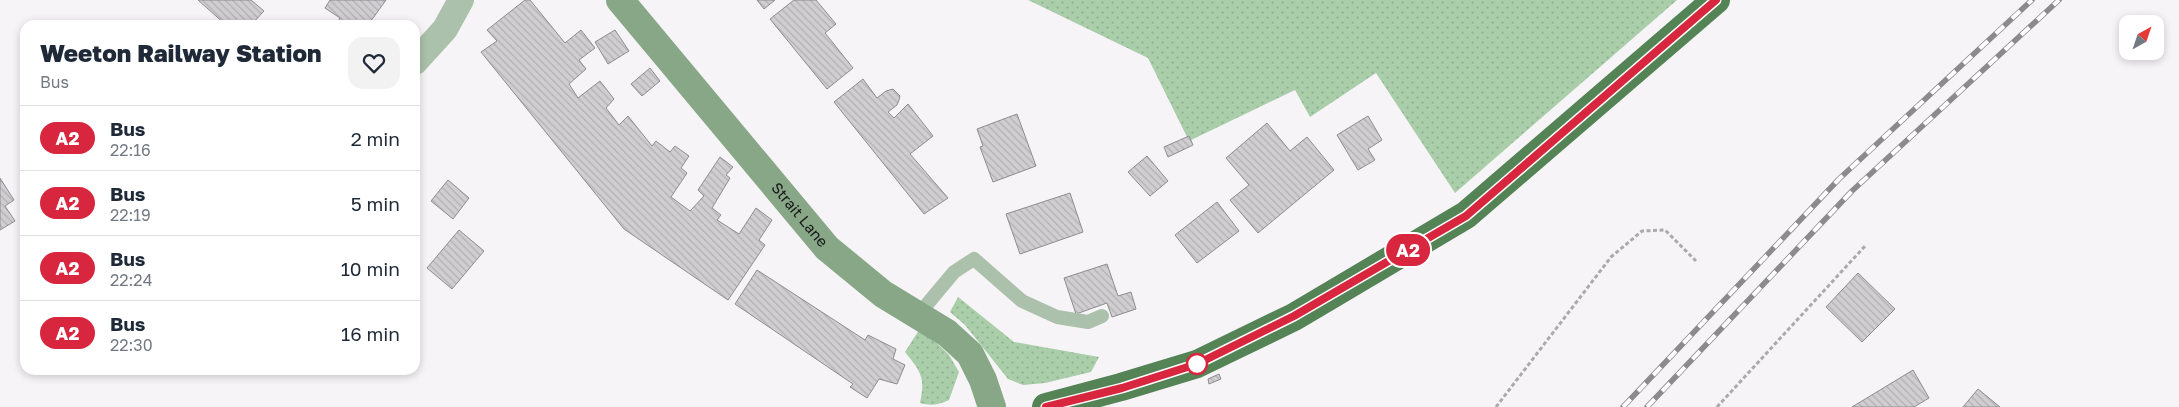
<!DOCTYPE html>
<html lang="en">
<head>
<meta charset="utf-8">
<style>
	:root { --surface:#fff; --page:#f2f2f3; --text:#1f2937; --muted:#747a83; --line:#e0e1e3 }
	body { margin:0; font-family:"Golos Text",sans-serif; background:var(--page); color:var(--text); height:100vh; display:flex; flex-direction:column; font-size:19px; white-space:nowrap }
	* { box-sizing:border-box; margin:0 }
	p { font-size:16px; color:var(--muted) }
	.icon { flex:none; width:28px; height:28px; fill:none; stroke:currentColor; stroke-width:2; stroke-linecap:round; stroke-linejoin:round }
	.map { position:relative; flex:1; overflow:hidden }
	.drawer { position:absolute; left:20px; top:20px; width:400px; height:355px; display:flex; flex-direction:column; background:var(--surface); border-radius:15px; box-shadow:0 2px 8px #0003 }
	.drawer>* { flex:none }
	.badge { padding:0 10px; border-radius:16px; font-size:18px; line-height:32px }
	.needle { width:32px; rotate:40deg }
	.controls { position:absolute; left:2119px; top:15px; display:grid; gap:10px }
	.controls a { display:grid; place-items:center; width:45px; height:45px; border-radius:10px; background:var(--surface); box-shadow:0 2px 8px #0003; font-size:25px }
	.map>.badge { position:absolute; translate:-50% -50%; box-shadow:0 0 0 2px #fff }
	.round { display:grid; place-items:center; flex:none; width:52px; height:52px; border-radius:15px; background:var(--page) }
	.overview { display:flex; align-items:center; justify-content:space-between; height:85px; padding:0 20px }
	h1 { font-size:24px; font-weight:800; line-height:38px }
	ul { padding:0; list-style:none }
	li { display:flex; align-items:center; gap:15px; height:65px; padding:0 20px; border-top:1px solid var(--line) }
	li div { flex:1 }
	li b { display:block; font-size:19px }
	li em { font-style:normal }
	li .badge { min-width:55px; font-weight:700; text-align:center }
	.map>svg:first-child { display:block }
	.grass { fill:url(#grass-dots) }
	.building { fill:url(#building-back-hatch); stroke:#8e8c8f }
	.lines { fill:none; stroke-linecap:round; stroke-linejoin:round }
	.path { stroke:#aba9ac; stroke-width:3; stroke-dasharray:4 2.5; stroke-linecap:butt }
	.lane { stroke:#abc1ab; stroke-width:14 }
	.street { stroke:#abc1ab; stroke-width:26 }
	.secondary { stroke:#87a787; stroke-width:28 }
	.highway { stroke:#548456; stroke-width:28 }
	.rail-casing { stroke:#8c8a8d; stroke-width:5.5 }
	.rail { stroke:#fff; stroke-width:4; stroke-dasharray:11; stroke-linecap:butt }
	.line-casing { stroke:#fff; stroke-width:11 }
	.line { stroke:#d7263d; stroke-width:8 }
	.stop-dot { fill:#fff; stroke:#d7263d; stroke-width:2.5 }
	.labels { text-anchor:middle; stroke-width:4; stroke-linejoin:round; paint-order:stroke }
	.street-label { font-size:15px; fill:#151416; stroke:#fff }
</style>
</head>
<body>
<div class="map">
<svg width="2179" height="407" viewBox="0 0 2179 407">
	<defs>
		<pattern id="grass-dots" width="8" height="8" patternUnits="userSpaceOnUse" patternTransform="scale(1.25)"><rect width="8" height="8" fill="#a9cea9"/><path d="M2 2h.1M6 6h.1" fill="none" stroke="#91b091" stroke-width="1.8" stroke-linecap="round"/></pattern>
		<pattern id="building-back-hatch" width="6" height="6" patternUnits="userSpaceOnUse" patternTransform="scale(1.25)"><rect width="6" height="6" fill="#d1ced2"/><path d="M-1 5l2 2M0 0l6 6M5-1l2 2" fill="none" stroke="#b3b0b4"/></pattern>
	</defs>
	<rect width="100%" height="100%" fill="#f7f4f8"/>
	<g class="grass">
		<path d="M1028 0H1677L1455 193 1376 73 1310 117 1295 90 1189 141 1148 58Z"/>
		<path d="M958 297 1014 342 1099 357 1091 372 1045 383 1023 385 1008 379 965 325 950 312Z"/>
		<path d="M921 327 949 355 959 372 949 400C938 405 931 406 920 403 926 377 920 371 905 352Z"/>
	</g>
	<g class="building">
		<path d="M198 0H251L264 11 251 25H226Z"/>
		<path d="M330 0H386L368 25H336L340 18 325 8Z"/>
		<path d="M525 0H530L565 43 581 30 595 48 579 60 586 69 569 84 578 98 600 81 614 99 606 108 619 125 628 116 652 146 656 141 670 152 675 146 689 156 681 168 687 173 671 197 690 211 704 196 698 190 720 157 733 167 726 175 730 178 712 208 721 215 717 220 739 234 756 208 772 220 759 240 765 245 728 300 624 229 481 52 497 41 487 30Z"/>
		<path d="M757 0H775L764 9Z"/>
		<path d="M794 0H816L836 24 825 33 853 68 827 89 770 19Z"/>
		<path d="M615 30 629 51 608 64 595 42Z"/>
		<path d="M650 68 660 81 642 96 631 84Z"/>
		<path d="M863 79 877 98 886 91 893 89 900 96 899 100 897 105 888 112 894 118 908 104 933 136 910 154 948 198 924 214 834 102Z"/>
		<path d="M1017 114 1036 166 993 182 980 147 983 146 977 129Z"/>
		<path d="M1368 116 1382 140 1368 149 1375 160 1358 170 1337 135Z"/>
		<path d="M1267 123 1290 151 1307 137 1334 170 1258 233 1230 200 1249 185 1226 158Z"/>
		<path d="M1189 136 1193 145 1168 157 1164 147Z"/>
		<path d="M1147 156 1168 181 1150 196 1128 172Z"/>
		<path d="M0 178 14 200 5 206 15 221 0 230Z"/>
		<path d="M448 180 469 198 453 219 431 201Z"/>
		<path d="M1070 193 1083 232 1020 254 1006 214Z"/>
		<path d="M1217 202 1239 231 1197 263 1175 235Z"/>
		<path d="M459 230 484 251 452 289 427 268Z"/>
		<path d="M1107 264 1118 296 1131 292 1136 309 1112 317 1107 303 1076 314 1064 278Z"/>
		<path d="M757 270 865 340 868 335 896 349 893 359 905 365 897 384 879 379 867 398 850 387 853 384 735 304Z"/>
		<path d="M1858 273 1895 309 1862 342 1826 307Z"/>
		<path d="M1913 370 1929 398 1914 407H1852Z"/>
		<path d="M1219 374 1221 379 1209 384 1208 379Z"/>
		<path d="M1978 389 2000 407H1963Z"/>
	</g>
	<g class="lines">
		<g class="path">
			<path d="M1496 407 1611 257 1642 231 1665 230 1696 261"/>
			<path d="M1717 407 1866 245"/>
		</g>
		<path class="lane" d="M919 314 954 272 974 259 1022 301 1057 317 1088 322 1102 316"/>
		<path class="street" d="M415 62 445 29 461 0"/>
		<path class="secondary" id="s1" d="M620 0 827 248 883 294 947 333 970 354 983 380 992 407"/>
		<path class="highway" d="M1046 407 1121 387 1197 364 1294 317 1466 215 1716 0"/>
		<defs>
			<g id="rail">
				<path d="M1623 407 1839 179 2032 0"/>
				<path d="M1647 407 1852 191 2059 0"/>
			</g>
		</defs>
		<use href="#rail" class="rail-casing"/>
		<use href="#rail" class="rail"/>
	</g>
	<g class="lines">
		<defs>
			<path id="line" d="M1046 407 1122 388 1197 364 1294 316 1466 216 1716 0"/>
		</defs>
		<use href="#line" class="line-casing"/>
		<use href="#line" class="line"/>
	</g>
	<circle class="stop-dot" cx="1197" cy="364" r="10"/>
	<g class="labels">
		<g class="street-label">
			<text dy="5" stroke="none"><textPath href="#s1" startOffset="280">Strait Lane</textPath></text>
		</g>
	</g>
</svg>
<div class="controls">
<a><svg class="needle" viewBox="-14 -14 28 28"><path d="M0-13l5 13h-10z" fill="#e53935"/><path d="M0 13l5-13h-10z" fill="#747a83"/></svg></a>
</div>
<b class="badge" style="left:1408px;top:250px;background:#d7263d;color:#fff">A2</b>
<section class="drawer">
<div class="overview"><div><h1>Weeton Railway Station</h1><p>Bus</p></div><a class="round"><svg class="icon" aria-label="heart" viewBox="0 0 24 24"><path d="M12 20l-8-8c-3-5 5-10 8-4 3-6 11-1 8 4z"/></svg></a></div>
<ul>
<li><span class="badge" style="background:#d7263d;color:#fff">A2</span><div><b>Bus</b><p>22:16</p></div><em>2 min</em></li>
<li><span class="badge" style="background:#d7263d;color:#fff">A2</span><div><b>Bus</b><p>22:19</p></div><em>5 min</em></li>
<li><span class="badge" style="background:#d7263d;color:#fff">A2</span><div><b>Bus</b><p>22:24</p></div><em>10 min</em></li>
<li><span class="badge" style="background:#d7263d;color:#fff">A2</span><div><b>Bus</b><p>22:30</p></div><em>16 min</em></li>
</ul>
</section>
</div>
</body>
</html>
